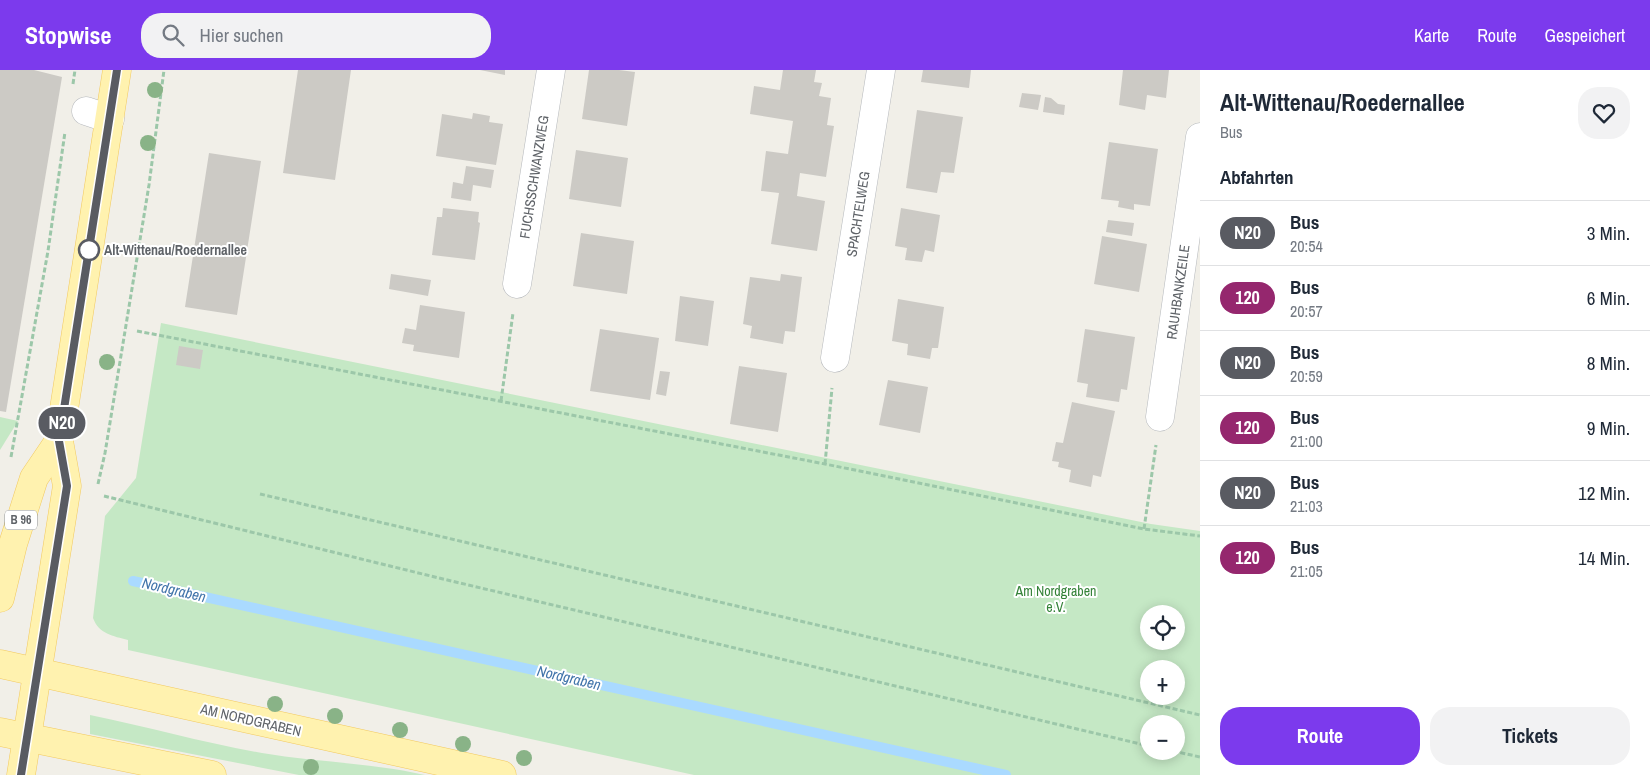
<!DOCTYPE html>
<html lang="de">
<head>
<meta charset="utf-8">
<style>
	:root { --surface:#fff; --page:#f2f2f3; --text:#1f2937; --muted:#747a83; --line:#e0e1e3; --accent:#7c3aed }
	body { margin:0; font-family:"Archivo Narrow",sans-serif; background:var(--page); color:var(--text); height:100vh; display:flex; flex-direction:column; font-size:19px; white-space:nowrap }
	* { box-sizing:border-box; margin:0 }
	p { font-size:16px; color:var(--muted) }
	.icon { flex:none; width:28px; height:28px; fill:none; stroke:currentColor; stroke-width:2; stroke-linecap:round; stroke-linejoin:round }
	.map { position:relative; flex:1; overflow:hidden }
	.sheet { display:flex; flex-direction:column; background:var(--surface); width:450px }
	.sheet>* { flex:none }
	.badge { padding:0 10px; border-radius:16px; font-size:18px; line-height:32px }
	.fabs { position:absolute; left:1140px; top:535px; display:grid; gap:10px }
	.fabs a { display:grid; place-items:center; width:45px; height:45px; border-radius:50%; background:var(--surface); box-shadow:0 2px 12px #0003; font-size:25px }
	.map>.badge { position:absolute; translate:-50% -50%; box-shadow:0 0 0 2px #fff }
	h2 { padding:0 20px; font-size:19px; line-height:45px }
	.round { display:grid; place-items:center; flex:none; width:52px; height:52px; border-radius:20px; background:var(--page) }
	.headline { display:flex; align-items:center; justify-content:space-between; height:85px; padding:0 20px }
	h1 { font-size:24px; font-weight:800; line-height:38px }
	.action { display:flex; gap:10px; margin-top:auto; padding:10px 20px }
	.action a { flex:1; height:58px; border-radius:20px; background:var(--accent); color:#fff; font-size:20px; font-weight:800; line-height:58px; text-align:center }
	.action a+a { background:var(--page); color:var(--text) }
	ul { padding:0; list-style:none }
	li { display:flex; align-items:center; gap:15px; height:65px; padding:0 20px; border-top:1px solid var(--line) }
	li div { flex:1 }
	li b { display:block; font-size:19px }
	li em { font-style:normal }
	li .badge { min-width:55px; font-weight:700; text-align:center }
	header { display:flex; align-items:center; gap:30px; box-sizing:border-box; height:70px; padding:0 25px; background:var(--accent); color:#fff }
	header strong { font-size:24px }
	nav { display:flex; gap:28px; margin-inline-start:auto; font-size:18px }
	.search { width:350px; height:45px; background:var(--page); display:flex; align-items:center; gap:12px; box-sizing:border-box; padding:0 18px; border-radius:20px; color:var(--muted); font-size:19px }
	main { display:flex; flex:1; min-height:0 }
	.map>svg:first-child { display:block }
	.green { fill:#c5e8c5; fill-rule:evenodd }
	.lines { fill:none; stroke-linecap:round; stroke-linejoin:round }
	.stream { stroke:#aadaff; stroke-width:10 }
	.building { fill:#cccac5 }
	.minor-casing { stroke:#b5b8bc; stroke-width:29 }
	.major-casing { stroke:#f2c960; stroke-width:29 }
	.path { stroke:#9cc7a9; stroke-width:3; stroke-dasharray:5 2.5; stroke-linecap:butt }
	.minor { stroke:#fff; stroke-width:28 }
	.major { stroke:#fff2af; stroke-width:28 }
	.tree { fill:#89b387 }
	.line-casing { stroke:#fff; stroke-width:11 }
	.line { stroke:#595b62; stroke-width:8 }
	.stop-dot { fill:#fff; stroke:#595b62; stroke-width:2.5 }
	.labels { text-anchor:middle; stroke-width:4; stroke-linejoin:round; paint-order:stroke }
	.shield { fill:#fff; stroke:#8f9295; stroke-width:1 }
	.shield-label { font-size:12px; font-weight:bold; fill:#5f6368 }
	.street-label { font-size:14px; fill:#5f6368; stroke:#fff }
	.stop-label { font-size:14px; font-weight:bold; fill:#5f6368; stroke:#fff; text-anchor:start }
	.park-label { font-size:14px; fill:#348238; stroke:#fff }
	.water-label { font-size:15px; font-style:italic; fill:#4174aa; stroke:#fff }
</style>
</head>
<body>
<header>
<strong>Stopwise</strong>
<div class="search"><svg class="icon" aria-label="search" viewBox="0 0 24 24"><circle cx="10" cy="10" r="6"/><path d="M15 15l6 6"/></svg>Hier suchen</div>
<nav><a>Karte</a><a>Route</a><a>Gespeichert</a></nav>
</header>
<main>
<div class="map">
<svg width="1200" height="705" viewBox="0 0 1200 705">
	<rect width="100%" height="100%" fill="#f1efe8"/>
	<g class="green">
		<path d="M161 253 1151 454 1200 461V705H694L128 580V570C113 566 99 564 93 548L105 446 136 408ZM1149 544H1176V571H1149ZM1149 599H1176V626H1149ZM1149 654H1176V681H1149Z"/>
		<path d="M0 347 18 351 0 380Z"/>
		<path d="M90 645C148 657 205 673 262 683 316 692 372 693 425 705H299L90 664Z"/>
	</g>
	<g class="lines">
		<path class="stream" d="M133 511 1006 705"/>
	</g>
	<g class="building">
		<path d="M0 0H34L62 7 6 342 0 341Z"/>
		<path d="M298 0H351L335 110 283 103Z"/>
		<path d="M480 0H505V5Z"/>
		<path d="M589 0H619L635 2 627 56 582 49Z"/>
		<path d="M783 0H816L814 12 822 13 819 26 831 28 827 55 834 56 826 107 800 103 797 126 825 131 817 181 771 174 779 123 761 121 766 81 788 84 793 51 750 44 754 16 780 20Z"/>
		<path d="M923 0H971L969 18 921 12Z"/>
		<path d="M1123 0H1169L1166 28 1147 25 1145 40 1119 35Z"/>
		<path d="M1022 23 1041 25 1038 40 1019 37Z"/>
		<path d="M1045 27 1051 28 1058 34 1065 35 1064 45 1043 42Z"/>
		<path d="M917 40 963 47 954 103 941 102 937 123 906 118Z"/>
		<path d="M473 43 490 46 489 52 503 54 496 95 436 86 442 44 472 49Z"/>
		<path d="M1109 72 1158 79 1150 136 1134 134V140L1118 137 1119 131 1101 129Z"/>
		<path d="M576 80 628 88 621 137 569 129Z"/>
		<path d="M209 83 261 91 237 245 185 237Z"/>
		<path d="M466 96 494 100 491 118 473 115 471 131 451 128 453 112 463 114Z"/>
		<path d="M443 138 479 142 478 152 480 153 475 190 432 185 437 147H442Z"/>
		<path d="M901 138 940 145 934 182 925 180 922 192 905 190 907 178 895 176Z"/>
		<path d="M1108 150 1134 153 1132 166 1106 162Z"/>
		<path d="M581 163 634 171 627 224 573 216Z"/>
		<path d="M1102 166 1147 174 1139 222 1094 214Z"/>
		<path d="M391 204 431 210 428 226 389 219Z"/>
		<path d="M781 204 802 207 795 262 785 261 783 274 750 268 752 256 743 254 750 207 780 211Z"/>
		<path d="M680 226 714 231 708 276 675 271Z"/>
		<path d="M898 229 944 237 938 278H932L930 289 907 285 908 274 892 271Z"/>
		<path d="M420 235 465 242 459 288 413 281 414 275 402 273 405 258 416 260Z"/>
		<path d="M600 259 659 268 650 330 590 321Z"/>
		<path d="M1085 259 1135 267 1127 320 1121 319 1119 332 1086 327 1088 314 1077 312Z"/>
		<path d="M179 276 203 280 200 299 176 295Z"/>
		<path d="M739 296 787 303 778 362 730 354Z"/>
		<path d="M660 301 670 302 666 326 656 324Z"/>
		<path d="M888 310 928 317 920 363 879 355Z"/>
		<path d="M1072 332 1115 341 1101 407 1093 405 1091 417 1069 412 1071 400 1058 397 1059 392 1052 391 1056 372 1063 373Z"/>
	</g>
	<g class="lines">
		<defs>
			<g id="minor">
				<path d="M86 41 110 49"/>
				<path d="M517 214 551 0"/>
				<path d="M835 288 881 0"/>
				<path d="M1160 347 1200 67"/>
			</g>
			<g id="major">
				<path d="M0 528 13 474 34 408 59 371"/>
				<path d="M0 594 502 705"/>
				<path d="M0 662 212 705"/>
				<path d="M21 705 67 416 59 371 117 0"/>
			</g>
		</defs>
		<use href="#minor" class="minor-casing"/>
		<use href="#major" class="major-casing"/>
		<g class="path">
			<path d="M73 14 75 0"/>
			<path d="M137 261 825 394 1144 459 1200 466"/>
			<path d="M501 331 513 243"/>
			<path d="M11 387 48 181 65 62"/>
			<path d="M825 394 832 318"/>
			<path d="M98 414 105 383 149 115 164 0"/>
			<path d="M260 424 1200 645"/>
			<path d="M104 426 443 509 1149 676"/>
			<path d="M1144 459 1156 375"/>
			<path d="M1173 681 1200 687"/>
		</g>
		<use href="#minor" class="minor"/>
		<use href="#major" class="major"/>
	</g>
	<g class="tree">
		<circle cx="155" cy="20" r="8"/>
		<circle cx="148" cy="73" r="8"/>
		<circle cx="107" cy="292" r="8"/>
		<circle cx="275" cy="634" r="8"/>
		<circle cx="335" cy="646" r="8"/>
		<circle cx="400" cy="660" r="8"/>
		<circle cx="463" cy="674" r="8"/>
		<circle cx="524" cy="688" r="8"/>
		<circle cx="311" cy="697" r="8"/>
	</g>
	<g class="lines">
		<defs>
			<path id="line" d="M21 705 67 416 59 371 117 0"/>
		</defs>
		<use href="#line" class="line-casing"/>
		<use href="#line" class="line"/>
	</g>
	<circle class="stop-dot" cx="89" cy="180" r="10"/>
	<g class="labels">
		<rect class="shield" x="5" y="440.5" width="32" height="19" rx="4"/>
		<g class="shield-label">
			<text x="21" y="454">B 96</text>
		</g>
		<g class="street-label">
			<text transform="translate(534 107) rotate(-81)" y="5">FUCHSSCHWANZWEG</text>
			<text transform="translate(858 144) rotate(-81)" y="5">SPACHTELWEG</text>
			<text transform="translate(1178 222) rotate(-82)" y="5">RAUHBANKZEILE</text>
			<text transform="translate(251 650) rotate(13)" y="5">AM NORDGRABEN</text>
		</g>
		<g class="stop-label">
			<text x="104" y="185">Alt-Wittenau/Roedernallee</text>
		</g>
		<g class="park-label">
			<text x="1056" y="526">Am Nordgraben<tspan x="1056" dy="16">e.V.</tspan></text>
		</g>
		<g class="water-label">
			<text transform="translate(174 520) rotate(13)" y="5">Nordgraben</text>
			<text transform="translate(569 608) rotate(13)" y="5">Nordgraben</text>
		</g>
	</g>
</svg>
<div class="fabs">
<a><svg class="icon" aria-label="locate" viewBox="0 0 24 24"><circle cx="12" cy="12" r="6"/><path d="M12 2v4M12 18v4M2 12h4M18 12h4"/></svg></a>
<a>+</a>
<a>−</a>
</div>
<b class="badge" style="left:62px;top:353px;background:#595b62;color:#fff">N20</b>
</div>
<section class="sheet">
<div class="headline"><div><h1>Alt-Wittenau/Roedernallee</h1><p>Bus</p></div><a class="round"><svg class="icon" aria-label="heart" viewBox="0 0 24 24"><path d="M12 20l-8-8c-3-5 5-10 8-4 3-6 11-1 8 4z"/></svg></a></div>
<h2>Abfahrten</h2>
<ul>
<li><span class="badge" style="background:#595b62;color:#fff">N20</span><div><b>Bus</b><p>20:54</p></div><em>3 Min.</em></li>
<li><span class="badge" style="background:#95276e;color:#fff">120</span><div><b>Bus</b><p>20:57</p></div><em>6 Min.</em></li>
<li><span class="badge" style="background:#595b62;color:#fff">N20</span><div><b>Bus</b><p>20:59</p></div><em>8 Min.</em></li>
<li><span class="badge" style="background:#95276e;color:#fff">120</span><div><b>Bus</b><p>21:00</p></div><em>9 Min.</em></li>
<li><span class="badge" style="background:#595b62;color:#fff">N20</span><div><b>Bus</b><p>21:03</p></div><em>12 Min.</em></li>
<li><span class="badge" style="background:#95276e;color:#fff">120</span><div><b>Bus</b><p>21:05</p></div><em>14 Min.</em></li>
</ul>
<div class="action"><a>Route</a><a>Tickets</a></div>
</section>
</main>
</body>
</html>
